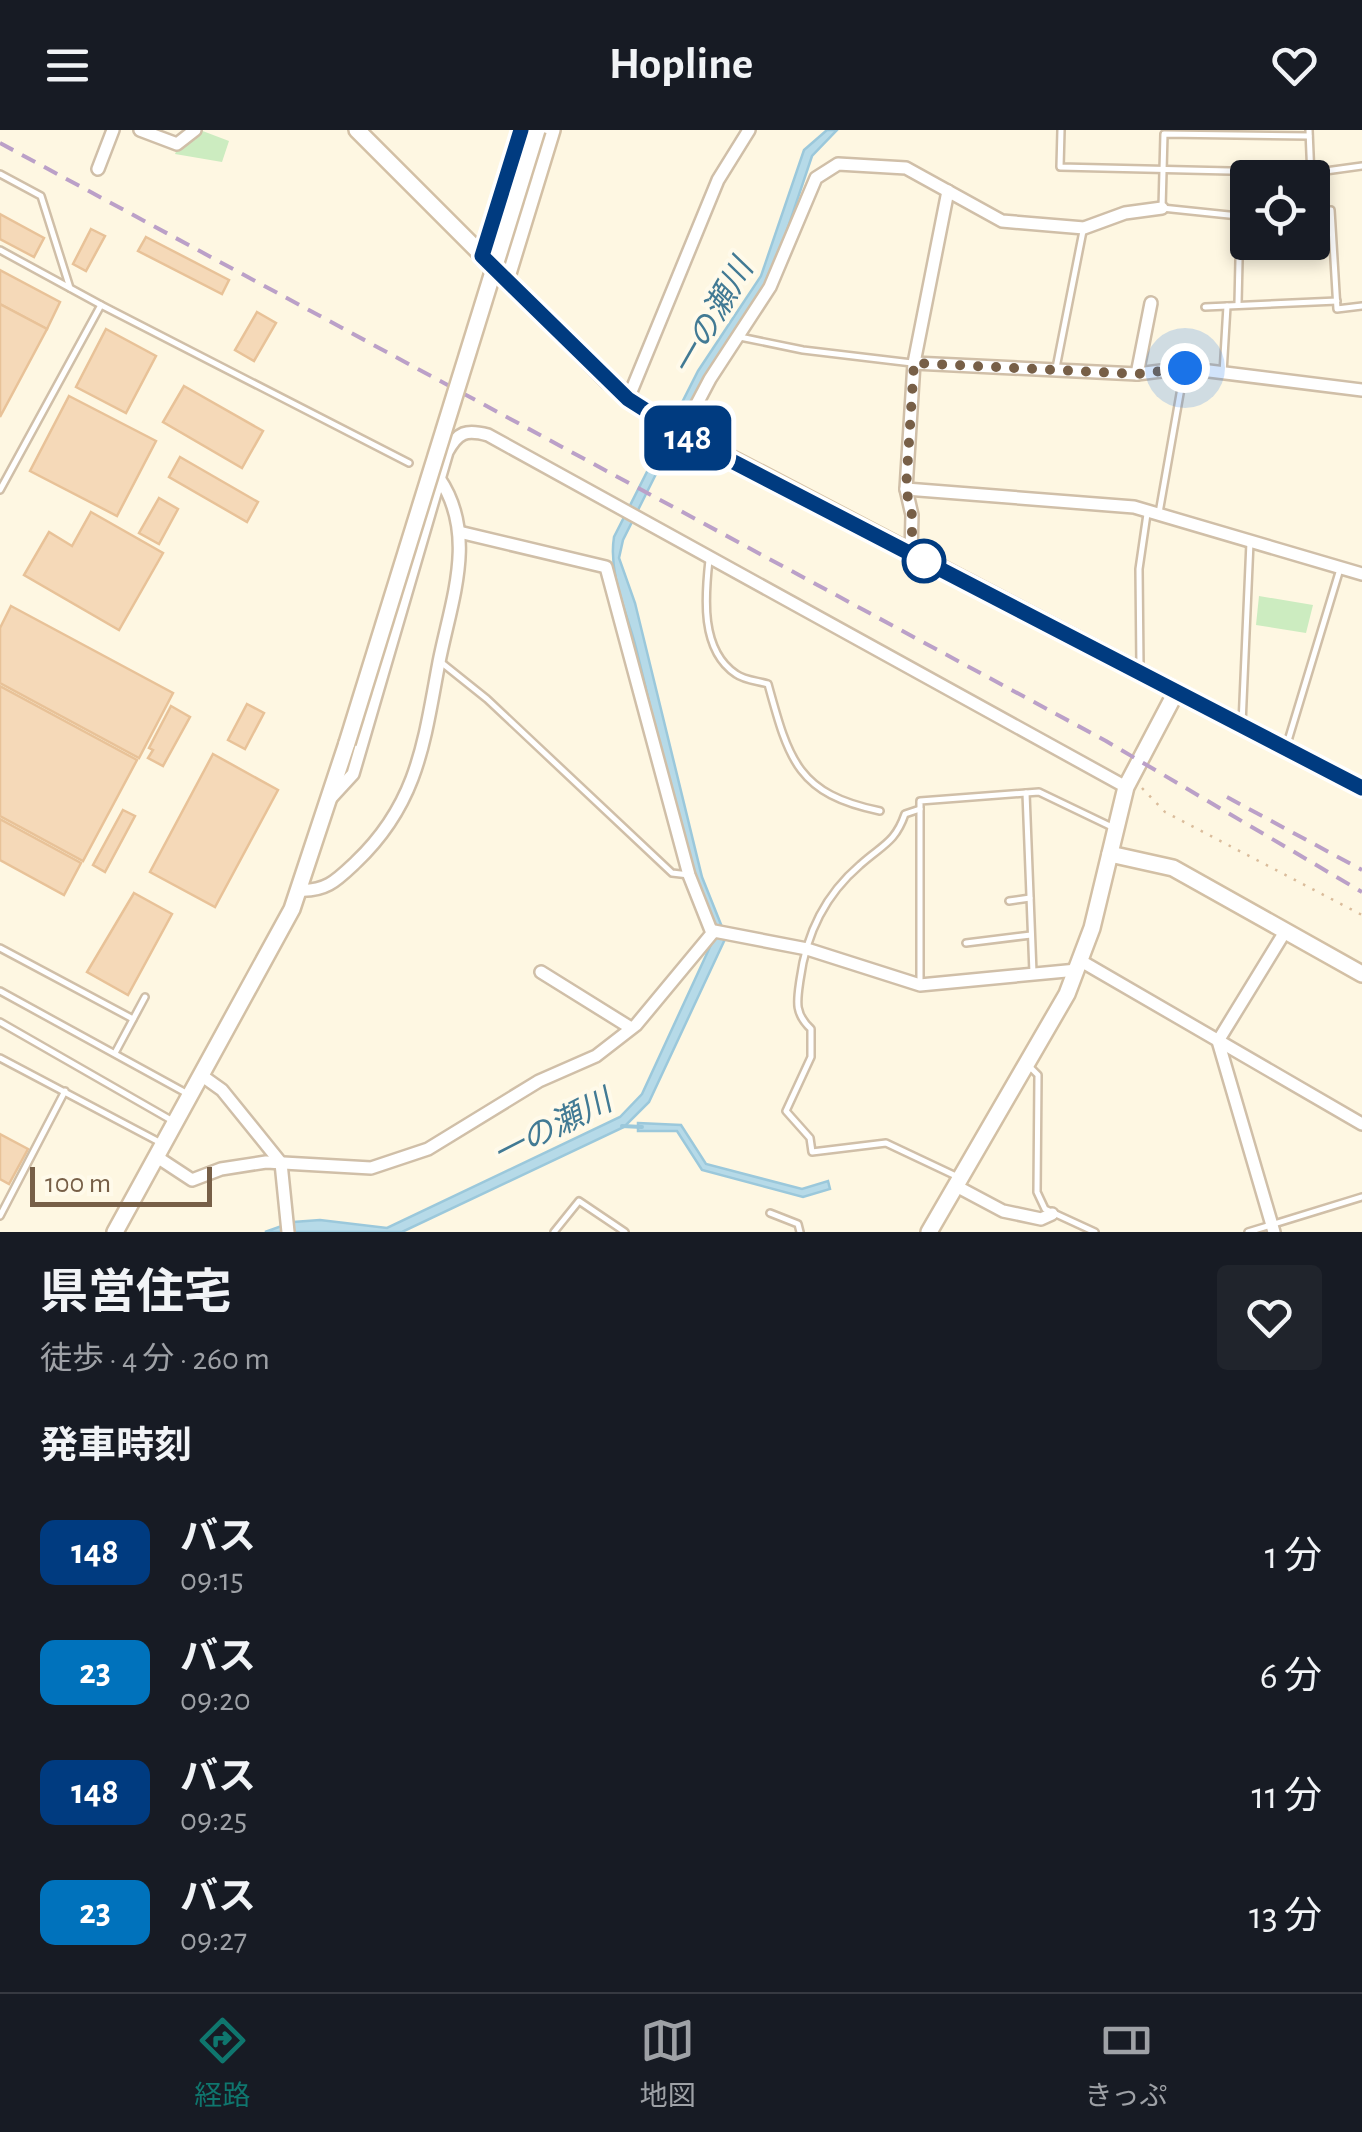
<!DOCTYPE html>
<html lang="ja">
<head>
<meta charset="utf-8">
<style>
	:root { --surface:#171b24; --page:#20242c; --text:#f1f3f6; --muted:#9ea1a6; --line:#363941; --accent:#0f766e }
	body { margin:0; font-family:"Alegreya Sans","Noto Sans JP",sans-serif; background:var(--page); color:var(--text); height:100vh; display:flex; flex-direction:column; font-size:38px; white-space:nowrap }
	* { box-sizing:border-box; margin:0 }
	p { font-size:32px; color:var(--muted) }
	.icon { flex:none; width:55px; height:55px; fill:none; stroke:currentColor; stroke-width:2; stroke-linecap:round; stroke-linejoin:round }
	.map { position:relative; height:1102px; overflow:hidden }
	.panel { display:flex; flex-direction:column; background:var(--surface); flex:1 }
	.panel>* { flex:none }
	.badge { padding:0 20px; border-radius:15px; font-size:35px; line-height:65px }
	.controls { position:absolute; left:1230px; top:30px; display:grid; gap:20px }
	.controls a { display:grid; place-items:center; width:100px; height:100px; border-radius:10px; background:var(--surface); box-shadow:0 5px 15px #0003; font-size:50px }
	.scale { position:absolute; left:30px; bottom:25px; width:182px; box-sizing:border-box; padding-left:10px; border:5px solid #775f47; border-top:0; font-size:28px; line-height:35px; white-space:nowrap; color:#775f47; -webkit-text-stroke:8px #fffaea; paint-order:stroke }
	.you { position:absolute; width:50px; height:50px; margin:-25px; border:8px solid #fff; border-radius:50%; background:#1a73e8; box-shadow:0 0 0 15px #1a73e833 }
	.map>.badge { position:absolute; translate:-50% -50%; box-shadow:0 0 0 5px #fff }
	h2 { padding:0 40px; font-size:38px; line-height:90px }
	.round { display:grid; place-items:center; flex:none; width:105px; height:105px; border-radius:10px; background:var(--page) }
	.head { display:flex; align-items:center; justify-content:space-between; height:170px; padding:0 40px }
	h1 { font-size:48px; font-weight:700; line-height:75px }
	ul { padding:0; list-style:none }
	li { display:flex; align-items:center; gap:30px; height:120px; padding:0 40px }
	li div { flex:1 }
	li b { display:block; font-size:38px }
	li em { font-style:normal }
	li .badge { min-width:110px; font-weight:700; text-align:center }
	header { display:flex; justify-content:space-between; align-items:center; height:130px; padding:0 40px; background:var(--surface); font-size:45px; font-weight:700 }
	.tabs { display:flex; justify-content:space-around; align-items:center; height:140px; border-top:2px solid var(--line); background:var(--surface); font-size:28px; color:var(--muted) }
	.tabs a { display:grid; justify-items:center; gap:5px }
	.tabs .on { color:var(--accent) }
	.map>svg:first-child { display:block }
	.green { fill:#ccecc0 }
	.water { fill:#b6dae8; stroke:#9bc8db; stroke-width:2.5 }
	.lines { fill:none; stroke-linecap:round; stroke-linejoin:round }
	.stream { stroke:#9bc8db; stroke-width:4 }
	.building { fill:#f5d9b8; stroke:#e8c298; stroke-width:2.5 }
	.lane-casing { stroke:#d0bfa8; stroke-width:10 }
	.street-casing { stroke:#d0bfa8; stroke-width:16 }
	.secondary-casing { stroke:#d3c0a5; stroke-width:20 }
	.path { stroke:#dabc9b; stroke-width:2.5; stroke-dasharray:2.5 8; stroke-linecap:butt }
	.lane { stroke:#fff; stroke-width:5 }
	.street { stroke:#fff; stroke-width:11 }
	.secondary { stroke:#fff; stroke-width:15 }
	.rail { stroke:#bba0c8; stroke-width:4; stroke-dasharray:15 10; stroke-linecap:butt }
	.secondary-bridge-casing { stroke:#d3c0a5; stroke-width:20; stroke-linecap:butt }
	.secondary-bridge { stroke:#fff; stroke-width:15 }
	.line-casing { stroke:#fff; stroke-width:22 }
	.line { stroke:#003b80; stroke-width:15 }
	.walk { stroke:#775f47; stroke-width:10; stroke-dasharray:0 18 }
	.stop-dot { fill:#fff; stroke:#003b80; stroke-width:5 }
	.labels { text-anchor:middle; stroke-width:8; stroke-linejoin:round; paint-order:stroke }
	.water-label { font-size:32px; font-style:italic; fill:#427a94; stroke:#fffaea }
</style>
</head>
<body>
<header><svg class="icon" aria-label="menu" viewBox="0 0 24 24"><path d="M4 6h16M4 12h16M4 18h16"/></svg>Hopline<svg class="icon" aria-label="heart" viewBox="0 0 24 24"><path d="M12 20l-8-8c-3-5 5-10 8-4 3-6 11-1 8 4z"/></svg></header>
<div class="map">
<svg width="1362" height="1102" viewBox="0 0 1362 1102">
	<rect width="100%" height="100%" fill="#fef7e2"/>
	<g class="green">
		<path d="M200 0 229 11 222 32 175 24 182 9 195 10Z"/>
		<path d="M1259 466 1313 475 1306 503 1256 495Z"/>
	</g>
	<g class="water">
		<path d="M827 0H837L812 26 770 151 681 294 623 410 619 428 635 473 702 747 726 807 649 972 624 997 402 1102H265L293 1092 320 1090 387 1098 620 987 642 964 715 806C679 713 660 614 636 518 627 482 608 444 614 407L698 241 761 146 804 20Z"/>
		<path d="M638 993 681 995 706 1034 802 1059 828 1051 830 1059 803 1067 702 1040 677 1001H638Z"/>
	</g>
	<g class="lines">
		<path class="stream" d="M622 996 642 997"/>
	</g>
	<g class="building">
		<path d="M0 84 44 108 34 127 0 109Z"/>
		<path d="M91 99 105 106 86 141 73 134Z"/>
		<path d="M146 107 229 150 222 164 138 121Z"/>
		<path d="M0 140 60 172 47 199 0 174Z"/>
		<path d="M0 174 47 199 0 287Z"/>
		<path d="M257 182 276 193 254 231 235 220Z"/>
		<path d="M106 199 156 226 126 283 76 257Z"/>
		<path d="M184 256 263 301 242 338 163 292Z"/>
		<path d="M69 266 156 311 117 386 30 341Z"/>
		<path d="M180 327 258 372 247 392 169 347Z"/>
		<path d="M159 368 178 379 159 414 139 403Z"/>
		<path d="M91 382 163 423 119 500 24 445 49 402 72 416Z"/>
		<path d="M11 476 173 563 139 628 0 553V498Z"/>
		<path d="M0 556 137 630 83 731 0 686Z"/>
		<path d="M247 574 264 583 245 619 228 610Z"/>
		<path d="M171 576 190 587 163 636 148 628 153 620 149 618Z"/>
		<path d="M213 624 278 660 215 777 150 742Z"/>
		<path d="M123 680 135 686 105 742 93 735Z"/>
		<path d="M0 689 81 733 64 765 0 730Z"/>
		<path d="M134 763 172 784 128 865 87 842Z"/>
		<path d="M0 1004 28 1019 9 1054 0 1049Z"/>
	</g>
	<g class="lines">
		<defs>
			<g id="lane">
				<path d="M1061 0 1060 37 1311 43 1362 36"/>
				<path d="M1309 0 1311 48"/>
				<path d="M0 44 41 66 70 158"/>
				<path d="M1312 63 1314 80"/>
				<path d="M1312 81 1331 80 1337 179 1362 176"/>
				<path d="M1248 87 1162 78 1164 4 1309 6"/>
				<path d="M0 120 101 175"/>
				<path d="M1238 174 1240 87"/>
				<path d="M1205 177 1337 171"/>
				<path d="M740 207 803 220 912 233"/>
				<path d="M1056 238 1083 101"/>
				<path d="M1223 243 1227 176"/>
				<path d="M0 360 101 175 409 333"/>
				<path d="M1159 383 1184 241"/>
				<path d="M709 430C705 466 700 520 736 544 744 550 758 551 768 554 789 631 798 664 880 681"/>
				<path d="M442 533 487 569 672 743 689 745"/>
				<path d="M1140 537 1139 439 1147 384"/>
				<path d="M1242 594 1250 412"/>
				<path d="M1287 614 1340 439"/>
				<path d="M1026 663 1033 843"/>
				<path d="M920 679 905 684C895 713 882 715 860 735 825 765 806 804 800 850 797 871 794 883 811 899V927L786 981 810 1008 812 1022 886 1013 958 1047"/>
				<path d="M1009 771 1030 768"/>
				<path d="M966 813 1031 805"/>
				<path d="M0 818 133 889"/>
				<path d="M920 852V671L1039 662 1114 698"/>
				<path d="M0 861 186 963"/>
				<path d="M0 892 171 990"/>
				<path d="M115 923 145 867"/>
				<path d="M0 928 161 1013"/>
				<path d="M1030 937 1038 945 1037 1062 1045 1079 1095 1102"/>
				<path d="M770 1083 798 1094 800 1102"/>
				<path d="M0 1086 65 961"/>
				<path d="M554 1102 579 1071 625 1102"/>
				<path d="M1248 1102 1362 1067"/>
			</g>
			<g id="street">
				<path d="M140 0 177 14 195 0"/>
				<path d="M98 39 113 0"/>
				<path d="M914 233 1137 244 1185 238 1362 260"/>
				<path d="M1137 244 1151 173"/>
				<path d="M628 269 718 50 749 0"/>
				<path d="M681 304 710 249 770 157 816 48 838 34 906 38 1002 91 1084 98 1125 83 1162 78"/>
				<path d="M906 359 1134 377 1362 444"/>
				<path d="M459 402 606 437 689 745 712 803"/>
				<path d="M911 424 912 385 906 359 914 233 948 61"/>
				<path d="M330 669 353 644 447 322C458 302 466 299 488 305L1126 657"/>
				<path d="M298 760C326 762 337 750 356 732 418 673 424 612 439 532 451 471 478 405 439 348"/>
				<path d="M1081 831 1362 994"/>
				<path d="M541 842 631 898"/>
				<path d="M201 945 222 960 281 1033 288 1102"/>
				<path d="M157 1027 192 1050 221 1039 266 1032 371 1038 428 1019 539 951 596 926 636 895 714 801 807 819 920 855 1077 840"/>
				<path d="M956 1056 1003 1081 1041 1089 1052 1084"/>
				<path d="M1274 1102 1218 911 1286 800"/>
			</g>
			<g id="secondary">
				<path d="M357 0 608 251 656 289 1362 658"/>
				<path d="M482 127 521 0"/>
				<path d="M506 150 552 0"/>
				<path d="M1110 724 1173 738 1362 844"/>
				<path d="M115 1102 292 779 347 613"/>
				<path d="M929 1102 1067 864 1092 798 1126 657 1176 562"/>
			</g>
		</defs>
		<use href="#lane" class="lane-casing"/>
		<use href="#street" class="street-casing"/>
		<use href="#secondary" class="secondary-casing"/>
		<path class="path" d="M1142 658 1165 682 1362 785"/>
		<use href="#lane" class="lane"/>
		<use href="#street" class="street"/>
		<use href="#secondary" class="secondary"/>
		<g class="rail">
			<path d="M0 13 1106 611 1362 762"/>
			<path d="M1227 667 1362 740"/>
		</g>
		<defs>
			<path id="secondary-bridge" d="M347 613 537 0"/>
		</defs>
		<use href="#secondary-bridge" class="secondary-bridge-casing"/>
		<use href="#secondary-bridge" class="secondary-bridge"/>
	</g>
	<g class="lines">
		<defs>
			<path id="line" d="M521 0 482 126 628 269 699 314 1362 658"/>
		</defs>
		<use href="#line" class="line-casing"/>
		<use href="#line" class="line"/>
		<path class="walk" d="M924 431 912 424V385L906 359 914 233 1137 244 1185 238"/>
	</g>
	<circle class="stop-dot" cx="924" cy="431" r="20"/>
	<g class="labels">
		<g class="water-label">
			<text transform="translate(712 187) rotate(-60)" y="11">一の瀬川</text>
			<text transform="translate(552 997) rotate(-27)" y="11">一の瀬川</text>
		</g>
	</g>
</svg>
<div class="controls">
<a><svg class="icon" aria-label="locate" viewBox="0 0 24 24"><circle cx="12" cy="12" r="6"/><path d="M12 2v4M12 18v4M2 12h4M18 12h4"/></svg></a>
</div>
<div class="scale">100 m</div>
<div class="you" style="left:1185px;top:238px"></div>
<b class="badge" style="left:688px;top:308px;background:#003b80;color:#fff">148</b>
</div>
<section class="panel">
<div class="head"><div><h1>県営住宅</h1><p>徒歩 · 4 分 · 260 m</p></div><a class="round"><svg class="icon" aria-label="heart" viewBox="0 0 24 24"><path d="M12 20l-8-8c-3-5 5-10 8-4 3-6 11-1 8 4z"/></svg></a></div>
<h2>発車時刻</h2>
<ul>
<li><span class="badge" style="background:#003b80;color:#fff">148</span><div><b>バス</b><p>09:15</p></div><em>1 分</em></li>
<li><span class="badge" style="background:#0072bc;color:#fff">23</span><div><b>バス</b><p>09:20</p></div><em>6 分</em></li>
<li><span class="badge" style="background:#003b80;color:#fff">148</span><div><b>バス</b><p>09:25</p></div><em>11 分</em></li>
<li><span class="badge" style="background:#0072bc;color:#fff">23</span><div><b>バス</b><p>09:27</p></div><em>13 分</em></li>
</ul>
</section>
<nav class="tabs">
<a class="on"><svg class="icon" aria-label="directions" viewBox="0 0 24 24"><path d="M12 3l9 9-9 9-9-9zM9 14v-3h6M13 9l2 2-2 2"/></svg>経路</a>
<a><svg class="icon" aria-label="map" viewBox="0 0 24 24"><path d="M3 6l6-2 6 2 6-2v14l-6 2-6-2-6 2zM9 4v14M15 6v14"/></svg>地図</a>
<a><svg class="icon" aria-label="tickets" viewBox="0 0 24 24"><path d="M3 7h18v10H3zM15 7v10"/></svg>きっぷ</a>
</nav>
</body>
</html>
